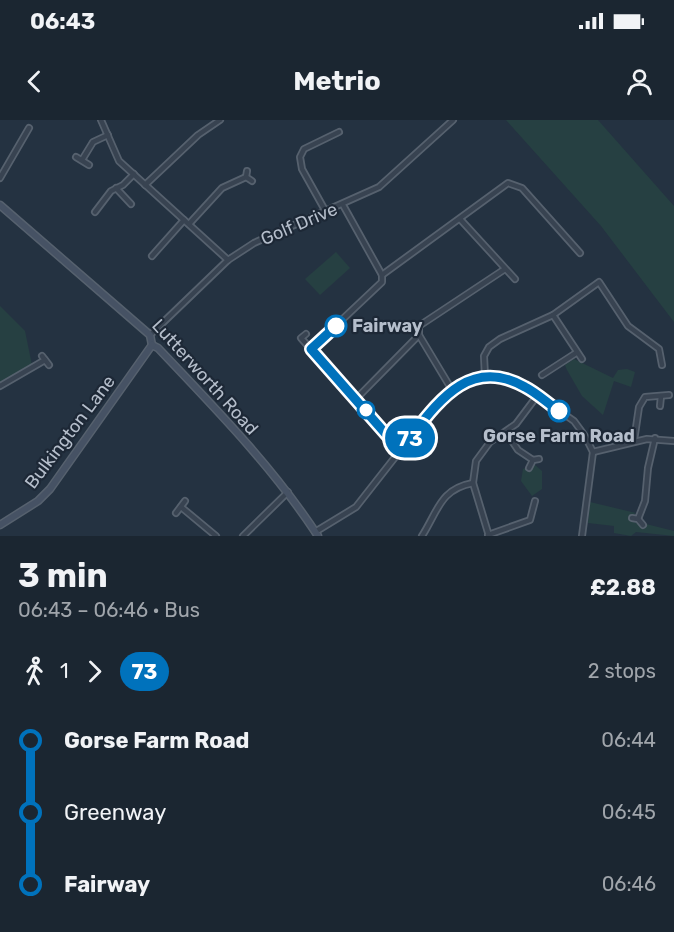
<!DOCTYPE html>
<html lang="en">
<head>
<meta charset="utf-8">
<style>
	:root { --surface:#1b2631; --page:#242e39; --text:#f1f3f6; --muted:#a0a5ab }
	body { margin:0; font-family:Rubik,sans-serif; background:var(--page); color:var(--text); height:100vh; display:flex; flex-direction:column; font-size:22px; white-space:nowrap }
	* { box-sizing:border-box; margin:0 }
	p { font-size:20px; color:var(--muted) }
	.icon { flex:none; width:33px; height:33px; fill:none; stroke:currentColor; stroke-width:2; stroke-linecap:round; stroke-linejoin:round }
	.map { position:relative; height:416px; overflow:hidden }
	.sheet { display:flex; flex-direction:column; background:var(--surface); flex:1 }
	.sheet>* { flex:none }
	.badge { padding:0 12px; border-radius:20px; font-size:21px; line-height:39px }
	.map>.badge { position:absolute; translate:-50% -50%; box-shadow:0 0 0 3px #fff }
	.legs { display:flex; align-items:center; gap:9px; height:66px; padding:0 18px; font-size:20px }
	.legs p { margin-inline-start:auto }
	.headline { display:flex; align-items:center; justify-content:space-between; height:102px; padding:0 18px }
	h1 { font-size:33px; font-weight:700; line-height:45px }
	ul { padding:0 18px; list-style:none }
	li { display:flex; align-items:center; gap:21px; height:72px; font-size:22px }
	li i { display:grid; place-items:center; width:9px; height:100%; margin:0 8px; background:currentColor }
	li i::after { content:''; width:15px; height:15px; margin:-8px; border:4px solid; border-radius:50%; background:var(--surface) }
	li p { margin-inline-start:auto }
	li:first-child i { background:linear-gradient(#0000 50%,currentColor 0) }
	li:last-child i { background:linear-gradient(currentColor 50%,#0000 0) }
	.status { display:flex; justify-content:space-between; align-items:center; height:42px; padding:0 30px; background:var(--surface); direction:ltr }
	.status svg { height:16px; fill:currentColor }
	header { display:flex; justify-content:space-between; align-items:center; height:78px; padding:0 18px; background:var(--surface); font-size:27px; font-weight:700 }
	.map>svg:first-child { display:block }
	.green { fill:#264042 }
	.lines { fill:none; stroke-linecap:round; stroke-linejoin:round }
	.street-casing { stroke:#56616e; stroke-width:8 }
	.secondary-casing { stroke:#56616e; stroke-width:9 }
	.street { stroke:#384351; stroke-width:4.5 }
	.secondary { stroke:#465264; stroke-width:6 }
	.line-1-casing { stroke:#fff; stroke-width:14 }
	.line-1 { stroke:#0072bc; stroke-width:9 }
	.stop-1-dot { fill:#fff; stroke:#0072bc; stroke-width:3 }
	.labels { text-anchor:middle; stroke-width:4.5; stroke-linejoin:round; paint-order:stroke }
	.street-label { font-size:18px; fill:#b5becb; stroke:#1d2836 }
	.stop-label { font-size:18px; font-weight:bold; fill:#b5becb; stroke:#1d2836; text-anchor:start }
</style>
</head>
<body>
<div class="status"><b>06:43</b><svg viewBox="0 0 49 12"><path d="M0 12V9h3v3zM5 12V6h3v6zM10 12V3h3v9zM15 12V0h3v12zM26 1h20v11H26zM47 4h2v5h-2z"/></svg></div>
<header><svg class="icon" aria-label="back" viewBox="0 0 24 24"><path d="M15 5l-7 7 7 7"/></svg>Metrio<svg class="icon" aria-label="person" viewBox="0 0 24 24"><circle cx="12" cy="8" r="4"/><path d="M4 21q1-7 8-7t8 7"/></svg></header>
<div class="map">
<svg width="674" height="416" viewBox="0 0 674 416">
	<rect width="100%" height="100%" fill="#243241"/>
	<g class="green">
		<path d="M506 0H598L674 86V202L601 106Z"/>
		<path d="M336 132 350 148 320 175 305 159Z"/>
		<path d="M0 186 25 211 32 245 0 263Z"/>
		<path d="M574 239 613 258 618 250 627 249 635 252 631 267 614 261 603 295 582 276 567 250 565 245Z"/>
		<path d="M535 345 542 351V369L532 376 521 361 523 349Z"/>
		<path d="M590 382 636 393 630 396 632 401 643 406 646 404 674 411V416L636 412 631 416 614 413V406L588 403Z"/>
	</g>
	<g class="lines">
		<defs>
			<g id="street">
				<path d="M101 0 119 41 228 140"/>
				<path d="M76 37 89 45"/>
				<path d="M82 40 93 22 108 15"/>
				<path d="M247 51 246 57 252 61"/>
				<path d="M0 58 29 8"/>
				<path d="M145 65 198 15 220 0"/>
				<path d="M116 68 131 84"/>
				<path d="M95 92 111 71 123 65 134 54"/>
				<path d="M326 92 302 49 300 37 304 29 339 12"/>
				<path d="M460 99 515 159"/>
				<path d="M189 104 222 68 246 57"/>
				<path d="M152 136 184 100"/>
				<path d="M382 155 508 63 522 68 580 133"/>
				<path d="M553 195 582 239"/>
				<path d="M306 214 301 218 400 330"/>
				<path d="M150 215 228 140 254 123 379 67 453 0"/>
				<path d="M311 229 382 162V155L343 85"/>
				<path d="M42 236 49 245"/>
				<path d="M542 255 576 233"/>
				<path d="M485 256 484 236 489 227 500 219 553 195 599 162 628 206 659 229 662 245"/>
				<path d="M0 266 45 240"/>
				<path d="M452 270 419 215V206L505 149"/>
				<path d="M356 279 419 215"/>
				<path d="M660 286 661 276"/>
				<path d="M506 312 518 330 533 340"/>
				<path d="M634 321 639 287 645 277 669 275"/>
				<path d="M593 332 647 319 674 321"/>
				<path d="M529 348 533 340 539 339"/>
				<path d="M181 387 216 416"/>
				<path d="M176 393 185 381"/>
				<path d="M632 398 638 399 643 405"/>
				<path d="M638 399 645 381 648 348 655 318"/>
				<path d="M315 412 356 387 443 276 472 259 492 256 524 266 574 301 585 316 593 332 582 416"/>
				<path d="M488 415 530 400 535 381"/>
				<path d="M243 416 288 372"/>
				<path d="M422 416C438 391 440 369 473 363"/>
				<path d="M489 416 473 363 476 341 490 322 516 304 537 276"/>
			</g>
			<g id="secondary">
				<path d="M0 85 150 215 152 225"/>
				<path d="M152 225 158 228C214 287 273 347 318 416"/>
				<path d="M0 405 38 381 50 369 152 225"/>
			</g>
		</defs>
		<use href="#street" class="street-casing"/>
		<use href="#secondary" class="secondary-casing"/>
		<use href="#street" class="street"/>
		<use href="#secondary" class="secondary"/>
	</g>
	<g class="lines">
		<defs>
			<path id="line-1" d="M336 206 311 229 400 330C433 290 465 233 525 267 537 273 547 283 559 291"/>
		</defs>
		<use href="#line-1" class="line-1-casing"/>
		<use href="#line-1" class="line-1"/>
	</g>
	<g class="stop-1-dot">
		<circle cx="336" cy="206" r="10"/>
		<circle cx="366" cy="290" r="8"/>
		<circle cx="559" cy="291" r="10"/>
	</g>
	<g class="labels">
		<g class="street-label">
			<text transform="translate(299 104) rotate(-23)" y="6">Golf Drive</text>
			<text transform="translate(205 257) rotate(48)" y="6">Lutterworth Road</text>
			<text transform="translate(70 312) rotate(-53)" y="6">Bulkington Lane</text>
		</g>
		<g class="stop-label">
			<text x="352" y="212">Fairway</text>
			<text x="559" y="322" text-anchor="middle">Gorse Farm Road</text>
		</g>
	</g>
</svg>
<b class="badge" style="left:410px;top:318px;background:#0072bc;color:#fff">73</b>
</div>
<section class="sheet">
<div class="headline"><div><h1>3 min</h1><p>06:43 – 06:46 · Bus</p></div><b>£2.88</b></div>
<div class="legs"><svg class="icon" aria-label="walk" viewBox="0 0 24 24"><circle cx="13" cy="4" r="2"/><path d="M13 8l-2 6 4 7M11 14l-3 7M7 12l3-4h3l4 4"/></svg>1<svg class="icon" aria-label="forward" viewBox="0 0 24 24"><path d="M9 5l7 7-7 7"/></svg><b class="badge" style="background:#0072bc;color:#fff">73</b><p>2 stops</p></div>
<ul>
<li><i style="color:#0072bc"></i><b>Gorse Farm Road</b><p>06:44</p></li>
<li><i style="color:#0072bc"></i><span>Greenway</span><p>06:45</p></li>
<li><i style="color:#0072bc"></i><b>Fairway</b><p>06:46</p></li>
</ul>
</section>
</body>
</html>
